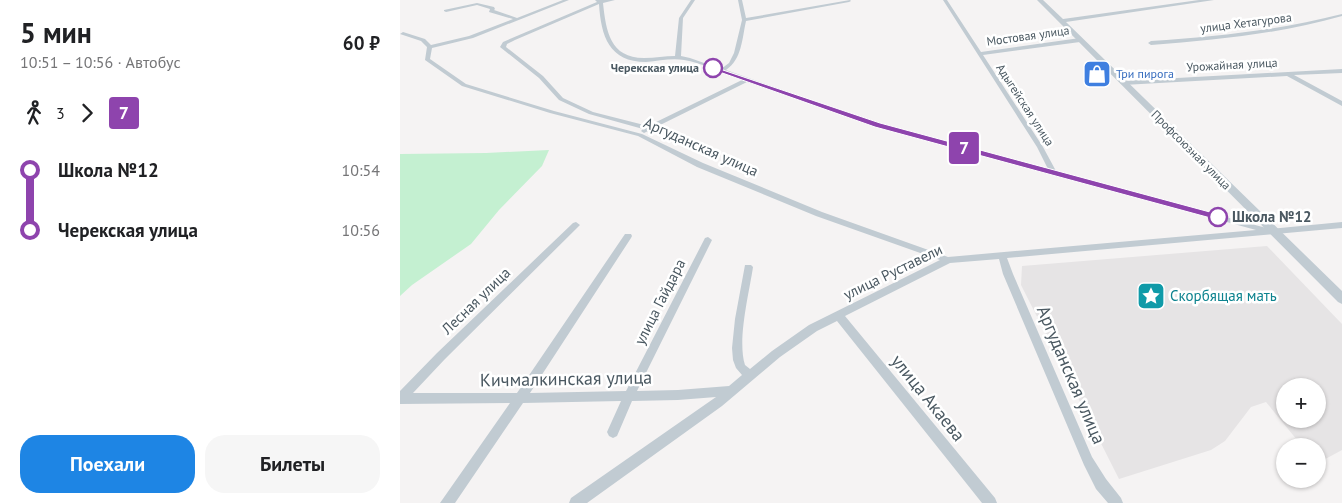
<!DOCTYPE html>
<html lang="ru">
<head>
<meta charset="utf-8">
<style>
	:root { --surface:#fff; --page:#f6f6f6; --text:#202124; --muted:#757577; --accent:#1e85e4 }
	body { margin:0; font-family:"PT Sans",sans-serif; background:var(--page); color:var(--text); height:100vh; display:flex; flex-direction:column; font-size:19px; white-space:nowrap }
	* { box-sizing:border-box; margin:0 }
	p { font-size:16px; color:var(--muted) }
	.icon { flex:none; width:28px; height:28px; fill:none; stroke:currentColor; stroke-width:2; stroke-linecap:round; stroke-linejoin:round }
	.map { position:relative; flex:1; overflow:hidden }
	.panel { display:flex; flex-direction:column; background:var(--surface); width:400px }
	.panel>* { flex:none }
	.badge { padding:0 10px; border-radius:4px; font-size:18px; line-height:32px }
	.fabs { position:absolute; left:876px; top:378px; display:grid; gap:10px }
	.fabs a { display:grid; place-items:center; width:50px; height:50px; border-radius:50%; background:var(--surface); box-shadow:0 1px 4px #0004; font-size:25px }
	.map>.badge { position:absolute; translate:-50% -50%; box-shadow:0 0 0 2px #fff }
	.legs { display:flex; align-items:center; gap:8px; height:55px; padding:0 20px; font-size:16px }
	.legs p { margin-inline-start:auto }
	.head { display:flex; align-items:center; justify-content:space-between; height:85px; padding:0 20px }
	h1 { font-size:28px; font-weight:700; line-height:38px }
	.primary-button { display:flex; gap:10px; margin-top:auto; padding:10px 20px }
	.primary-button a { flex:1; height:58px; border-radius:20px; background:var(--accent); color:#fff; font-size:20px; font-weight:700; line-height:58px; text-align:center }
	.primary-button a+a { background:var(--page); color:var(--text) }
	ul { padding:0 20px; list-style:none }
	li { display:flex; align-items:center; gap:18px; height:60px; font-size:19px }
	li i { display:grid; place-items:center; width:8px; height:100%; margin:0 6px; background:currentColor }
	li i::after { content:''; width:12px; height:12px; margin:-6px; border:4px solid; border-radius:50%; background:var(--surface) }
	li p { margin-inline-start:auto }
	li:first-child i { background:linear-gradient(#0000 50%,currentColor 0) }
	li:last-child i { background:linear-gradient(currentColor 50%,#0000 0) }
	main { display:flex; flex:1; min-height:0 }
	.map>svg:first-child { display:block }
	.education { fill:#e6e4e5; fill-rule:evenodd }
	.green { fill:#c4f0d1 }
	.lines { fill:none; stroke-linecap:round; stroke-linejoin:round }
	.minor { fill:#c1cbd2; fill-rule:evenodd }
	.tertiary { fill:#c1cbd2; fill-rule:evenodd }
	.line-1 { fill:#8e44ad; stroke:#fff }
	.stop-1-dot { fill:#fff; stroke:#8e44ad; stroke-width:2.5 }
	.labels { text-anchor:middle; stroke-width:5; stroke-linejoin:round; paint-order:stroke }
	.far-street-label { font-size:12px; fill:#4a5861; stroke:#fff }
	.far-stop-label { font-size:12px; font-weight:bold; fill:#4a5861; stroke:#fff; text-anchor:end }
	.far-shop-label { font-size:12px; fill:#366cbe; stroke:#fff; text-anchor:start }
	.street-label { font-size:15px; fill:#4a5861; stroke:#fff }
	.stop-label { font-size:15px; font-weight:bold; fill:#4a5861; stroke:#fff; text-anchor:start }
	.culture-label { font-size:15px; fill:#0d838f; stroke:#fff; text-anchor:start }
	.near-street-label { font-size:18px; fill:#4a5861; stroke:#fff }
</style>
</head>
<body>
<main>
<section class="panel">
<div class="head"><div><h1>5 мин</h1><p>10:51 – 10:56 · Автобус</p></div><b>60 ₽</b></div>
<div class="legs"><svg class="icon" aria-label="walk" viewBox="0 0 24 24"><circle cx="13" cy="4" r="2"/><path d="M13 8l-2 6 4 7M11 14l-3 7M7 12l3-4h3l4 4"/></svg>3<svg class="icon" aria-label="forward" viewBox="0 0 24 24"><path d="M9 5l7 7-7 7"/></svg><b class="badge" style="background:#8e44ad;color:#fff">7</b></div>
<ul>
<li><i style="color:#8e44ad"></i><b>Школа №12</b><p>10:54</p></li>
<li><i style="color:#8e44ad"></i><b>Черекская улица</b><p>10:56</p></li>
</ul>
<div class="primary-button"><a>Поехали</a><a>Билеты</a></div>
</section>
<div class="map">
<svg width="942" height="503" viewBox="0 0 942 503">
	<rect width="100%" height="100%" fill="#f5f3f3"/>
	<path class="education" d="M867 246 942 324V450L918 463V446H902L866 402 851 407 825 441 811 450 719 479 621 285 622 266ZM885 386H918V419H885Z"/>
	<path class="green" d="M149 150 142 166 99 210 71 244 12 285 0 296V154L86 153Z"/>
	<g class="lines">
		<g class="minor">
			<path d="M163 0H169L73 38 32 48 30 59 66 84 154 111 242 134 303 163 422 212 548 257 856 230 475 126 347 82 244 133 241 131 243 129 189 114 159 100 139 78 100 47 103 42 197 2 195 0H215L203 3C206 31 210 58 244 58 255 58 265 56 275 56L279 18 291 0H295L283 18 281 56 290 58 321 69 329 63 334 53 342 20 338 0H342L346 18 450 0 451 1 449 2 346 21C342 39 342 59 326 70L479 124 648 169 637 147 543 0H547L581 52 680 38 683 40 680 42 583 55 643 147 656 171 870 229 942 222V228L607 258 613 274 692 457 706 479 721 498 723 503H708L696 489 684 465 603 274 599 259 550 263 445 316 595 498 597 503H582L437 321 417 331 380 357 322 406 187 503H169L171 498 316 397 278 400 232 401 217 436 213 438 209 436 207 432 221 401 123 403 55 503H40L110 403 0 404V391L37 353 173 223 176 222 180 225 45 359 13 393H117L225 234H231L232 236 231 238 130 393 226 391 305 238 308 237 312 240 237 391 278 390 329 386 342 375 336 368 333 360 332 348 335 319 345 265H351L353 267C349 294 337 340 345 365L350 369 372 351 409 325 540 260 416 216 297 167 238 136 150 113 62 86 25 60 27 47 21 41 0 34 3 32 25 39 31 45 69 36 113 19 89 12 90 9 77 5 46 12 44 11V10L77 3 94 7 95 9 94 10 117 18ZM199 4C201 36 209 62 246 62 259 61 271 58 284 60 300 62 325 74 342 80L248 126 193 112 163 98 143 76 106 47 107 44 115 40Z"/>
			<path d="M942 14V16C879 34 816 40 751 45L748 43 751 41C816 37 879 30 942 14Z"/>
			<path d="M942 69V73L894 75 942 101V106L887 76 723 85 720 83 723 81Z"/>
		</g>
		<path class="tertiary" d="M637 0H643L663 19 799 0H814L666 22 942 291V304L938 302Z"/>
	</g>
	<path class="line-1" d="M311 66 480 123 821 215 823 217 818 220 475 127 311 69Z"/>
	<defs>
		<symbol id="shop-square" viewBox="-11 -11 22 22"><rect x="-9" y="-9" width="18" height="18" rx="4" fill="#3f7fe0" stroke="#fff"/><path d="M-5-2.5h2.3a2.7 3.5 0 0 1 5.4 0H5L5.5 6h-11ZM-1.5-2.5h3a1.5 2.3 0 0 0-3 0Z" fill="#fff"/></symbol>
		<symbol id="sight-square" viewBox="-11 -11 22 22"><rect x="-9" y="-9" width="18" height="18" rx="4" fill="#0f9aa8" stroke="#fff"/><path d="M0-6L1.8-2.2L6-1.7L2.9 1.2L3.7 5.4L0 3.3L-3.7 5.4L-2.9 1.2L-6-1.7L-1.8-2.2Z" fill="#fff"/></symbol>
	</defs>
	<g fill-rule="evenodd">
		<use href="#shop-square" x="681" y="58" width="32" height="32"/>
		<use href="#sight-square" x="735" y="280" width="32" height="32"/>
	</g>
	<g class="stop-1-dot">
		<circle cx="313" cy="68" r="9"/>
		<circle cx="818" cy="217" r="9"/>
	</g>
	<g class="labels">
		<g class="far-street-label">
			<text transform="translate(846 23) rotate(-7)" y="4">улица Хетагурова</text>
			<text transform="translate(628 36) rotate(-8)" y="4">Мостовая улица</text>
			<text transform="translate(832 65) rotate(-3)" y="4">Урожайная улица</text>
			<text transform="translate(625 105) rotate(57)" y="4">Адыгейская улица</text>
			<text transform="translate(791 150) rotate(45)" y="4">Профсоюзная улица</text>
		</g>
		<g class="far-stop-label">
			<text x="299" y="72">Черекская улица</text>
		</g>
		<g class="far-shop-label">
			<text x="716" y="78">Три пирога</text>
		</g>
		<g class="street-label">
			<text transform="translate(301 147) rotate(24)" y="5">Аргуданская улица</text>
			<text transform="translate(493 272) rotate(-26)" y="5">улица Руставели</text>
			<text transform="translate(76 301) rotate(-44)" y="5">Лесная улица</text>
			<text transform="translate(260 302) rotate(-63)" y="5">улица Гайдара</text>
		</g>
		<g class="stop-label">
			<text x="832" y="222">Школа №12</text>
		</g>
		<g class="culture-label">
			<text x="770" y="301">Скорбящая мать</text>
		</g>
		<g class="near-street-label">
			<text transform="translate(671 375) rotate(67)" y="6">Аргуданская улица</text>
			<text transform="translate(166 379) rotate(-1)" y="6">Кичмалкинская улица</text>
			<text transform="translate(528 398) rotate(51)" y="6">улица Акаева</text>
		</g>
	</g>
</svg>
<div class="fabs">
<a>+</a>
<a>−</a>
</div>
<b class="badge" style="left:564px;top:148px;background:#8e44ad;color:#fff">7</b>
</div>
</main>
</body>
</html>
